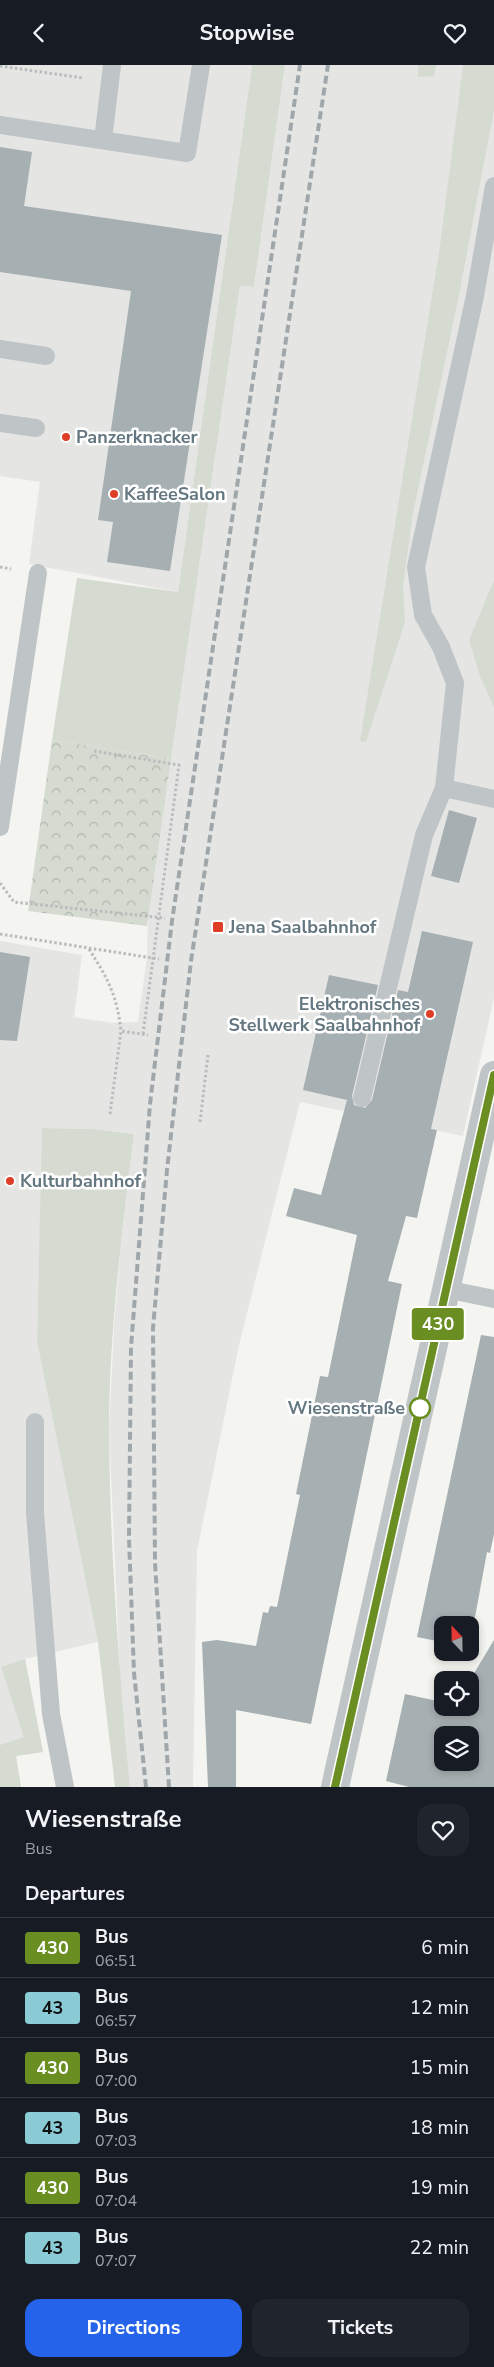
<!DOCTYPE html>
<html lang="en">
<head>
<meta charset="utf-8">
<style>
	:root { --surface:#171b24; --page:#20242c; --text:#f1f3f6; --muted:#9ea1a6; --line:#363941; --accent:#2563eb }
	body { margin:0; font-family:"Nunito Sans",sans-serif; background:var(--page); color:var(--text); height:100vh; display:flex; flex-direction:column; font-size:19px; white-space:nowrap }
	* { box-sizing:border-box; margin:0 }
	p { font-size:16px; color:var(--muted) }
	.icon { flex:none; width:28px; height:28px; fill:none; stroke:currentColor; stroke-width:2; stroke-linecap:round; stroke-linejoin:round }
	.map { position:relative; height:1722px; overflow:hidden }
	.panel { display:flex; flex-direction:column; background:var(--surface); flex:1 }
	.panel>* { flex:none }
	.badge { padding:0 10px; border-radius:4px; font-size:18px; line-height:32px }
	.needle { width:32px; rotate:338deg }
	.buttons { position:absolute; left:434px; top:1551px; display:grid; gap:10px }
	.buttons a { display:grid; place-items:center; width:45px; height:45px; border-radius:10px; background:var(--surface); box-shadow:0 2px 8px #0003; font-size:25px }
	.map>.badge { position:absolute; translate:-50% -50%; box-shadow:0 0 0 2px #fff }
	h2 { padding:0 25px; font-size:19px; line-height:45px }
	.round { display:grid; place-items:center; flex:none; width:52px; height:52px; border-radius:15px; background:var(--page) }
	.headline { display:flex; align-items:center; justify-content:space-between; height:85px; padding:0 25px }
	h1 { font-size:24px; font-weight:700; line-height:38px }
	.button { display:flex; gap:10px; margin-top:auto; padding:10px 25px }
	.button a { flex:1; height:58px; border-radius:15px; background:var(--accent); color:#fff; font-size:20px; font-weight:700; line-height:58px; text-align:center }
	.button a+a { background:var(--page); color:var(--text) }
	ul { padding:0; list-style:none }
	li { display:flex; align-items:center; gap:15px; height:60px; padding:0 25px; border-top:1px solid var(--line) }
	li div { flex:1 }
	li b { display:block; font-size:19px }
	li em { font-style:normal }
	li .badge { min-width:55px; font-weight:700; text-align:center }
	header { display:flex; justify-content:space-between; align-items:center; height:65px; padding:0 25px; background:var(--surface); font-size:22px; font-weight:700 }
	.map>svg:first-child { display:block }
	.built { fill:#e5e5e4 }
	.green { fill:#d6dbd1 }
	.forest { fill:url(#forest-crowns) }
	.building { fill:#a6afb2; fill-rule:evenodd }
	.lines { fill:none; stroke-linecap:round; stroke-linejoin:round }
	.path { stroke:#b9bcbd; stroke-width:3; stroke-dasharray:2.5 2.5; stroke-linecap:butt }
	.service { stroke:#bfc4c6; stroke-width:18 }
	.minor { stroke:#bfc4c6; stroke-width:28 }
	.rail { stroke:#a0a7ab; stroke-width:4; stroke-dasharray:8 4; stroke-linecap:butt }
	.line-casing { stroke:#fff; stroke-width:11 }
	.line { stroke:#6b8e23; stroke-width:8 }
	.poi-dot { fill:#de3e26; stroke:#fff; stroke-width:2 }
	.stop-dot { fill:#fff; stroke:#6b8e23; stroke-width:2.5 }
	.labels { text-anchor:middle; stroke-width:5; stroke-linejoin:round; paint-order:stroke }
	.poi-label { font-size:18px; font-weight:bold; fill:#647780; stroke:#fff; text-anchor:start }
	.stop-label { font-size:18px; font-weight:bold; fill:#647780; stroke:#fff; text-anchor:end }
</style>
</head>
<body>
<header><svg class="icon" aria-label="back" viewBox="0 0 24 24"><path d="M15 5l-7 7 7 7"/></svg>Stopwise<svg class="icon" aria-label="heart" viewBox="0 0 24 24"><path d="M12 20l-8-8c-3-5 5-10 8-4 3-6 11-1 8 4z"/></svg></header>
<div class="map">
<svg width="494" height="1722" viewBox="0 0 494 1722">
	<defs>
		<pattern id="forest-crowns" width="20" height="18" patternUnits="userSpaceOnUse" patternTransform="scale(1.25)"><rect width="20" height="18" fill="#d6dbd1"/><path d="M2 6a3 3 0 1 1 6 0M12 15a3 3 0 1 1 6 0" fill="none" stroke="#b1b6af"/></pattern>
	</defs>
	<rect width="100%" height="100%" fill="#f4f4f0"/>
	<g class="built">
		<path d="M0 0H252L178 527 29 499 40 417 0 411Z"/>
		<path d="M285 0H494V933L463 1071 300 1037 239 1280 197 1486 193 1722H130L120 1609 109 1365 114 1262 121 1178 134 1069 93 1064 43 1063 37 1277 98 1577 25 1594 43 1687 16 1691 21 1722H0V876L82 890 74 952 113 958 138 957 147 892 148 850 240 221 254 222Z"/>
	</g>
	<g class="green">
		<path d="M252 0H285L254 222 240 221 171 694 52 675 77 513 178 527Z"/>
		<path d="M418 0H436L434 11 418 12Z"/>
		<path d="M463 0H494V45L458 235 413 448 403 521 405 557 366 677 360 676 440 181Z"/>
		<path d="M494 515V642L480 611 469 575Z"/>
		<path d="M42 1063 93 1064 134 1069C122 1167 109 1267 109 1367 110 1485 119 1604 130 1722H115L98 1577 37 1277Z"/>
		<path d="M25 1594 43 1687 16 1691 21 1722H0V1680L24 1672 1 1602Z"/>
	</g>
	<path class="forest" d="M52 675 171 694 147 861 28 846Z"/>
	<g class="building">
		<path d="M0 82 32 87 24 141 222 170 170 506 107 497 113 457 98 455 131 226 0 207Z"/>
		<path d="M449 745 477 753 459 818 431 811Z"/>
		<path d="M422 866 473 877 431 1064 437 1065 417 1153 406 1151 388 1216 402 1219 311 1659 236 1645V1722H208L202 1577 217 1575 256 1581 263 1547 268 1548 270 1541 277 1542 300 1430 296 1429 320 1311 328 1312 357 1170 286 1151 294 1123 321 1130 347 1035 303 1025 329 910 378 920 352 1031 354 1040 365 1043 372 1035 398 925 408 927Z"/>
		<path d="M0 887 30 892 17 976 0 975Z"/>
		<path d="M481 1270 494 1272V1469L490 1488 487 1487 470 1579V1560H442V1577L417 1572Z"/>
		<path d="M494 1575V1722H409L386 1716 405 1629 442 1637V1642H470V1615ZM442 1670H470V1698H442Z"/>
	</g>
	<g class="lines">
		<g class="path">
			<path d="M0 1 83 13"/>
			<path d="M0 502 11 504"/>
			<path d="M94 686 179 700 143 969"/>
			<path d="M0 818 14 837 165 853"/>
			<path d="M0 869 159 894"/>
			<path d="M89 884C108 914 117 930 121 966"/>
			<path d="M110 1049 121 966 148 970"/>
			<path d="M200 1057 208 990"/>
		</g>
		<g class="service">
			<path d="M0 60 187 88 201 0"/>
			<path d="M103 75 112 0"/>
			<path d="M0 284 46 291"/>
			<path d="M0 358 36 363"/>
			<path d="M444 723 455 618 441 582 423 550 416 502 475 231 494 121"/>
			<path d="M0 762 38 508"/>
			<path d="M362 1033 424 770 444 723 494 734"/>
			<path d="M445 1224 494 1234"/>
			<path d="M35 1357V1448L51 1649 65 1722"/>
		</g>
		<path class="minor" d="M335 1722 494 1010"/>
		<g class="rail">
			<path d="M146 1722 134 1608 129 1473 131 1282 150 1039 172 856 300 0"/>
			<path d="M169 1722 155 1498 153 1263 167 1105 191 896 328 0"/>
		</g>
	</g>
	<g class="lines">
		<defs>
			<path id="line" d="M335 1722 494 1010"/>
		</defs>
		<use href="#line" class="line-casing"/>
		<use href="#line" class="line"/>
	</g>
	<g class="poi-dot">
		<circle cx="66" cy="372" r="5"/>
		<circle cx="114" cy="429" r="5"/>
		<rect x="212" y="856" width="12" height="12" rx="2.5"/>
		<circle cx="430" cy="949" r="5"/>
		<circle cx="10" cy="1116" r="5"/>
	</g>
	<circle class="stop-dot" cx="420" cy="1343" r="10"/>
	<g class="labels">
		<g class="poi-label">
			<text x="76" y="378">Panzerknacker</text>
			<text x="124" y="435">KaffeeSalon</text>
			<text x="229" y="868">Jena Saalbahnhof</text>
			<text x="420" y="945" text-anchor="end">Elektronisches<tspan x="420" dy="21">Stellwerk Saalbahnhof</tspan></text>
			<text x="20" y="1122">Kulturbahnhof</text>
		</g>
		<g class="stop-label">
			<text x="405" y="1349">Wiesenstraße</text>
		</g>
	</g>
</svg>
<div class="buttons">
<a><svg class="needle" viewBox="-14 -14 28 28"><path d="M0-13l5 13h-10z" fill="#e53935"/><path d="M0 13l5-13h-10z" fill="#9ea1a6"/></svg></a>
<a><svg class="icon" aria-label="locate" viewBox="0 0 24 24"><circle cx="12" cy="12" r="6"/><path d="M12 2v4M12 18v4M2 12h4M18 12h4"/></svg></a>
<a><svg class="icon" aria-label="layers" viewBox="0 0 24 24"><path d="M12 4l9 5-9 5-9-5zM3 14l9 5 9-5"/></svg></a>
</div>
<b class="badge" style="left:438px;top:1259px;background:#6b8e23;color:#fff">430</b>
</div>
<section class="panel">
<div class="headline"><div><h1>Wiesenstraße</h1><p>Bus</p></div><a class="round"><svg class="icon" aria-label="heart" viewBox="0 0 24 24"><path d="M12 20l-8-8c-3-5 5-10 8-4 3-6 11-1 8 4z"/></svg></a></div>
<h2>Departures</h2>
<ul>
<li><span class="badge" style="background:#6b8e23;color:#fff">430</span><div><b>Bus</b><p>06:51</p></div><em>6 min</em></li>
<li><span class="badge" style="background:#8bcbd6;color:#111">43</span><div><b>Bus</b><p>06:57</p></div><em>12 min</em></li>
<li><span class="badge" style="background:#6b8e23;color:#fff">430</span><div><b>Bus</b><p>07:00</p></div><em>15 min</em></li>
<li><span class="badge" style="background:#8bcbd6;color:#111">43</span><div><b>Bus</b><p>07:03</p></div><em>18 min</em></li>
<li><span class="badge" style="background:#6b8e23;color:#fff">430</span><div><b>Bus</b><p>07:04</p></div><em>19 min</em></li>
<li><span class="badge" style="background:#8bcbd6;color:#111">43</span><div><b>Bus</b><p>07:07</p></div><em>22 min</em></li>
</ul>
<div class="button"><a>Directions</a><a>Tickets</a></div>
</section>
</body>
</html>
